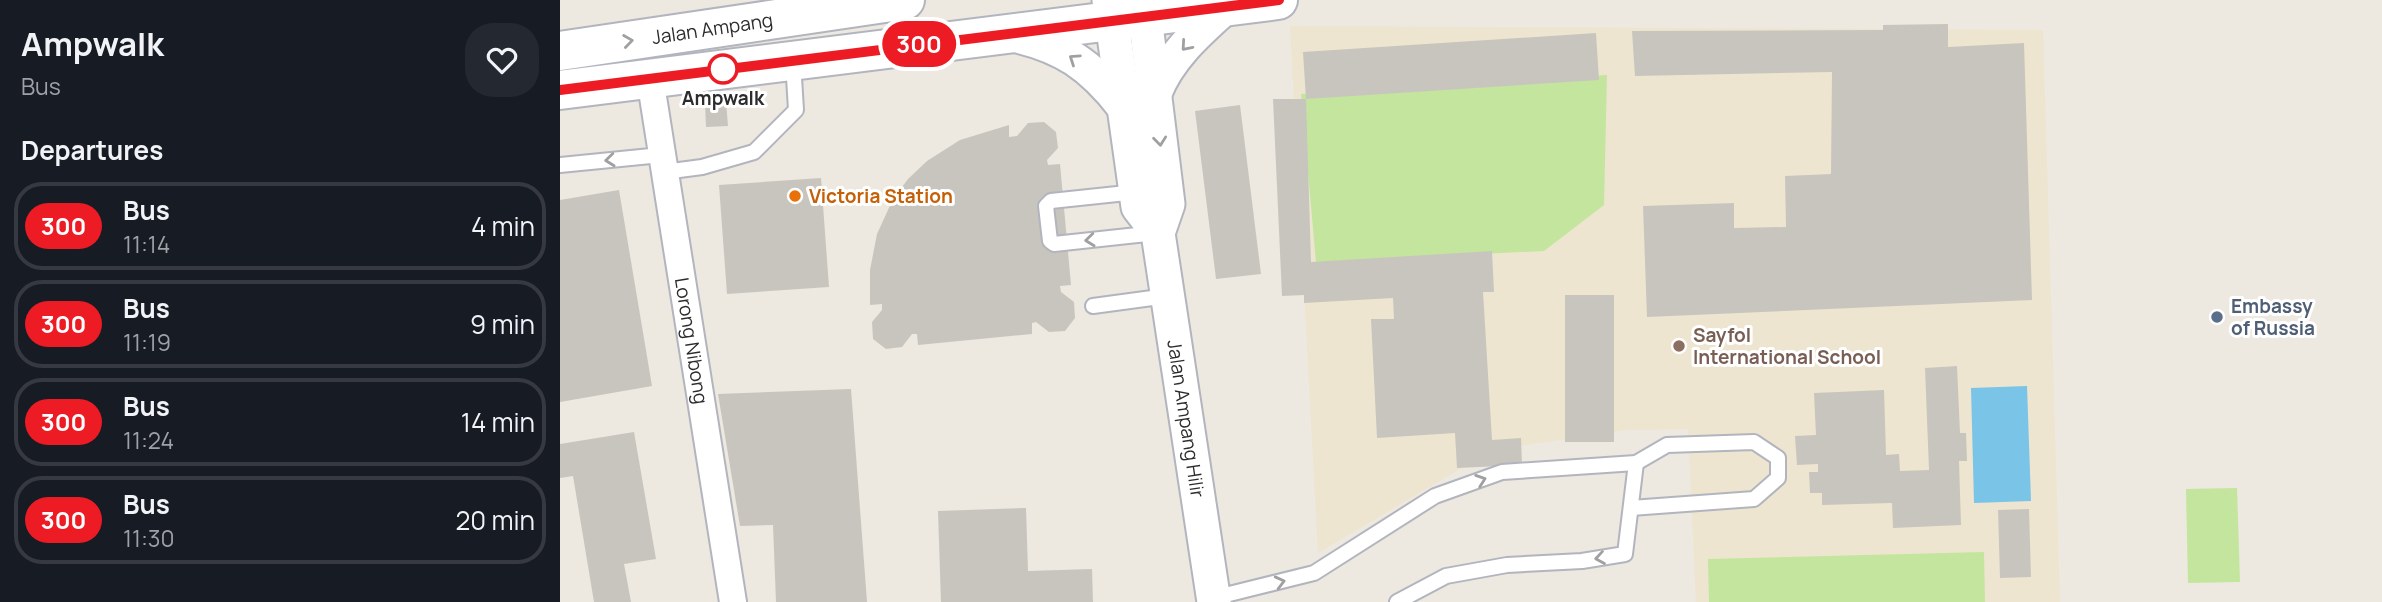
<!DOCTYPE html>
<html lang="en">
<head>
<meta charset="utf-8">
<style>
	:root { --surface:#171b24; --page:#242831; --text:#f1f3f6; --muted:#9ea1a6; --line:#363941 }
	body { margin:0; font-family:Manrope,sans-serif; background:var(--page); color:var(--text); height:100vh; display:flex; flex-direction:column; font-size:26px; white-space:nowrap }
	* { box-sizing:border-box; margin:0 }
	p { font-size:23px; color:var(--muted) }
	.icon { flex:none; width:38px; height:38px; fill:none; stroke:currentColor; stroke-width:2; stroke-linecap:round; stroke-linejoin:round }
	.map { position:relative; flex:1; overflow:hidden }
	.sheet { display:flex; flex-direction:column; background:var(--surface); width:560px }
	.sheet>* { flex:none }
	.badge { padding:0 14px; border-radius:23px; font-size:24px; line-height:46px }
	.map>.badge { position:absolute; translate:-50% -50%; box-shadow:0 0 0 4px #fff }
	h2 { padding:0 21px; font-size:26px; line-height:63px }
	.round { display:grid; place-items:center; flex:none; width:74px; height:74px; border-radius:28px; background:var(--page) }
	.headline { display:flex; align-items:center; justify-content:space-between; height:119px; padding:0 21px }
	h1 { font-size:33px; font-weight:700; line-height:52px }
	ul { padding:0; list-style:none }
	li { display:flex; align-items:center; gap:21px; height:88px; margin:0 14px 10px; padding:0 7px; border:4px solid var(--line); border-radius:28px }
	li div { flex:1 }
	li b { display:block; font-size:26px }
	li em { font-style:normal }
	li .badge { min-width:77px; font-weight:700; text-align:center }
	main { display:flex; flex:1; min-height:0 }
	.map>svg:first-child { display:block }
	.education { fill:#ede5d0 }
	.pitch { fill:#c3e59d }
	.water { fill:#7ac4e7 }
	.building { fill:#c8c5bf }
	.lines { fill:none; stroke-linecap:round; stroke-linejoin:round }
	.service-casing { stroke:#b3b5be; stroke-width:18 }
	.minor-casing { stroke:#b3b5be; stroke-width:30 }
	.tertiary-casing { stroke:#b3b5be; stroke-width:37 }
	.secondary-casing { stroke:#b3b5be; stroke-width:42 }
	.service { stroke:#fff; stroke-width:14 }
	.minor { stroke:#fff; stroke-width:26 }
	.tertiary { stroke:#fff; stroke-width:33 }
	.secondary { stroke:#fff; stroke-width:38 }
	.oneway { stroke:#a0a0a0 }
	.line-casing { stroke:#fff; stroke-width:16 }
	.line { stroke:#ed1b24; stroke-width:10 }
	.stop-dot { fill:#fff; stroke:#ed1b24; stroke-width:3.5 }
	.food-dot { fill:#e8710a; stroke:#fff; stroke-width:2.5 }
	.service-dot { fill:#5c6f8a; stroke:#fff; stroke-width:2.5 }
	.education-dot { fill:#8d6e63; stroke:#fff; stroke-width:2.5 }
	.labels { text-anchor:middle; stroke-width:6; stroke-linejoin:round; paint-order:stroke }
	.street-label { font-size:19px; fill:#2c2c2c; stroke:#fff }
	.stop-label { font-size:19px; font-weight:bold; fill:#2c2c2c; stroke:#fff }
	.food-label { font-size:19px; font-weight:bold; fill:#c56008; stroke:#fff; text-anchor:start }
	.service-label { font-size:19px; font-weight:bold; fill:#4e5e75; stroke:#fff; text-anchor:start }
	.education-label { font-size:19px; font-weight:bold; fill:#785e54; stroke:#fff; text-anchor:start }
</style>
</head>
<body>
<main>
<section class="sheet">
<div class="headline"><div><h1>Ampwalk</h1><p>Bus</p></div><a class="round"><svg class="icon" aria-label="heart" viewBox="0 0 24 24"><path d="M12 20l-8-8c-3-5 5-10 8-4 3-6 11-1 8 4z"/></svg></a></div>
<h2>Departures</h2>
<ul>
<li><span class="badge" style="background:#ed1b24;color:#fff">300</span><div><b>Bus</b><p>11:14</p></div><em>4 min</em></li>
<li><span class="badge" style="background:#ed1b24;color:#fff">300</span><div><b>Bus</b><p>11:19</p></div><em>9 min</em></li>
<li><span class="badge" style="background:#ed1b24;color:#fff">300</span><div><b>Bus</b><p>11:24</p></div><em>14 min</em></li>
<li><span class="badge" style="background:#ed1b24;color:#fff">300</span><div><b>Bus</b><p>11:30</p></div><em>20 min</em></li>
</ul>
</section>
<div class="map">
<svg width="1822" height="602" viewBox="0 0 1822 602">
	<rect width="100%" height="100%" fill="#ede8e0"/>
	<path class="education" d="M730 26 1483 30 1500 602H1136L1128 429 1066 430 932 450 758 553Z"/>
	<g class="pitch">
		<path d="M1047 75 1044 205 984 251 756 262 741 94Z"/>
		<path d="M1677 488 1680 582 1628 583 1626 489Z"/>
		<path d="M1424 552 1425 602H1149L1148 559Z"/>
	</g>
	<path class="water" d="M1467 386 1471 501 1414 503 1411 388Z"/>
	<g class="building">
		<path d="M1388 24V47L1464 43 1472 300 1087 317 1083 206 1174 203V228L1226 227 1225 176 1271 174 1272 72 1075 76 1072 31 1323 30V25Z"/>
		<path d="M1036 33 1039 80 746 99 743 52Z"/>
		<path d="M713 99H746L751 262 932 251 934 292H923L932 440 961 438 962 465 897 468 895 433 817 438 811 319H834L833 298 744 303V295L722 296Z"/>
		<path d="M166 101 168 126 146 127 145 102Z"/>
		<path d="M680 105 701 274 656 279 635 111Z"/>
		<path d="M484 122 496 132 498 148 487 160 488 165 500 164 511 285 500 286 501 292 514 302 515 318 505 331 489 332 476 322 472 323V334L358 345 357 334H352L342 347 326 349 313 339 312 322 322 310V304L310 305V270L317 234 333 199 348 179 367 161 400 140 449 125V137L457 136 468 123Z"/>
		<path d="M261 178 269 287 167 294 159 185Z"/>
		<path d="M59 190 92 386 0 402V200Z"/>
		<rect x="1005" y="295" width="49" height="147"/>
		<path d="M1397 366 1400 433H1406L1407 461H1399L1401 525 1333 528 1332 503 1262 505V493H1250L1249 472H1258V464L1237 465 1235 436 1256 435 1254 393 1324 390 1326 455 1339 454 1340 471 1369 470 1365 368Z"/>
		<path d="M291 389 307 602H216L213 525 180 526 158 394Z"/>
		<path d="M74 432 96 559 64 564 71 602H34L13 476 0 478V444Z"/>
		<path d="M466 508 468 571 532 569 533 602H381L378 511Z"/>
		<path d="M1469 509 1471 577 1440 578 1438 510Z"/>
	</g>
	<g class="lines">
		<defs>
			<g id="service">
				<path d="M0 165 101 155"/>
				<path d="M104 172 142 167 194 152 236 110 233 61"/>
				<path d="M576 192 491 201 486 206 490 241 494 244 596 233"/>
				<path d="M533 306 607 296"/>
				<path d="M653 598 754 573 875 496 942 472 1076 463 1107 445 1194 442 1218 458V478L1194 499 1071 508"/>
				<path d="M837 602 886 576 947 565 1022 561 1065 554 1076 463"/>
			</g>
			<g id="minor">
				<path id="s1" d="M90 78 173 602"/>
			</g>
			<g id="tertiary">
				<path d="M549 0 578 207 598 233"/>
				<path id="s2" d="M583 0 608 204 598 233 654 602"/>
				<path d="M453 35C503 46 531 65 563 106"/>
				<path d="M595 93C609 57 638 32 667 6"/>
			</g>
			<g id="secondary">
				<path id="s3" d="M0 51 345 0"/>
				<path d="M0 90 718 0"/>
			</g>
		</defs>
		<use href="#service" class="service-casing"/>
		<use href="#minor" class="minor-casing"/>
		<use href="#tertiary" class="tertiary-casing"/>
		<use href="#secondary" class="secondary-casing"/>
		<use href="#service" class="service"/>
		<use href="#minor" class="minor"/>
		<use href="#tertiary" class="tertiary"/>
		<use href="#secondary" class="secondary"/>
	</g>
	<defs><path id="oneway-chevron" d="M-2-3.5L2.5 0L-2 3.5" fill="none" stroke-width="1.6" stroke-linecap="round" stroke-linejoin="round" transform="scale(1.75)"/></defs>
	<g class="oneway">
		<use href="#oneway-chevron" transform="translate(68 41) rotate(-8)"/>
		<use href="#oneway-chevron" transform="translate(626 46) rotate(131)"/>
		<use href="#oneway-chevron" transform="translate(514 59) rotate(-146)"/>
		<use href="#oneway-chevron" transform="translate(600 141) rotate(84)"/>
		<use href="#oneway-chevron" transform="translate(50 160) rotate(174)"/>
		<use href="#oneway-chevron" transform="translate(530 240) rotate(174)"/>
		<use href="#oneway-chevron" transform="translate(921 480) rotate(-19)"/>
		<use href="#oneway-chevron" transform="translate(1040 558) rotate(171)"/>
		<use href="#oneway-chevron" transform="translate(720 582) rotate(-14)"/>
	</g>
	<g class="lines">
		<defs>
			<path id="line" d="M0 90 719 0"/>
		</defs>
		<use href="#line" class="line-casing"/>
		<use href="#line" class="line"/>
	</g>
	<circle class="stop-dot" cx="163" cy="69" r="14"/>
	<circle class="food-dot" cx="235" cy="196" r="7"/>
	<circle class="service-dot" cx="1657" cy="317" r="7"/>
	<circle class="education-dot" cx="1119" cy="346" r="7"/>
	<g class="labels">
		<g class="street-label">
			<text dy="7" stroke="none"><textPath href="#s3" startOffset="154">Jalan Ampang</textPath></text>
			<text dy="7" stroke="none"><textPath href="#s1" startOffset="266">Lorong Nibong</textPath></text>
			<text dy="7" stroke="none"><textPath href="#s2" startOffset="424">Jalan Ampang Hilir</textPath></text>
		</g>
		<g class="stop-label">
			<text x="163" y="105">Ampwalk</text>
		</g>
		<g class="food-label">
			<text x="249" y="203">Victoria Station</text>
		</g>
		<g class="service-label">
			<text x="1671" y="313">Embassy<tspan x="1671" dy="22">of Russia</tspan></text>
		</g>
		<g class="education-label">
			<text x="1133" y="342">Sayfol<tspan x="1133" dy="22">International School</tspan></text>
		</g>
	</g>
</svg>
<b class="badge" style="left:359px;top:44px;background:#ed1b24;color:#fff">300</b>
</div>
</main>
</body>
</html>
